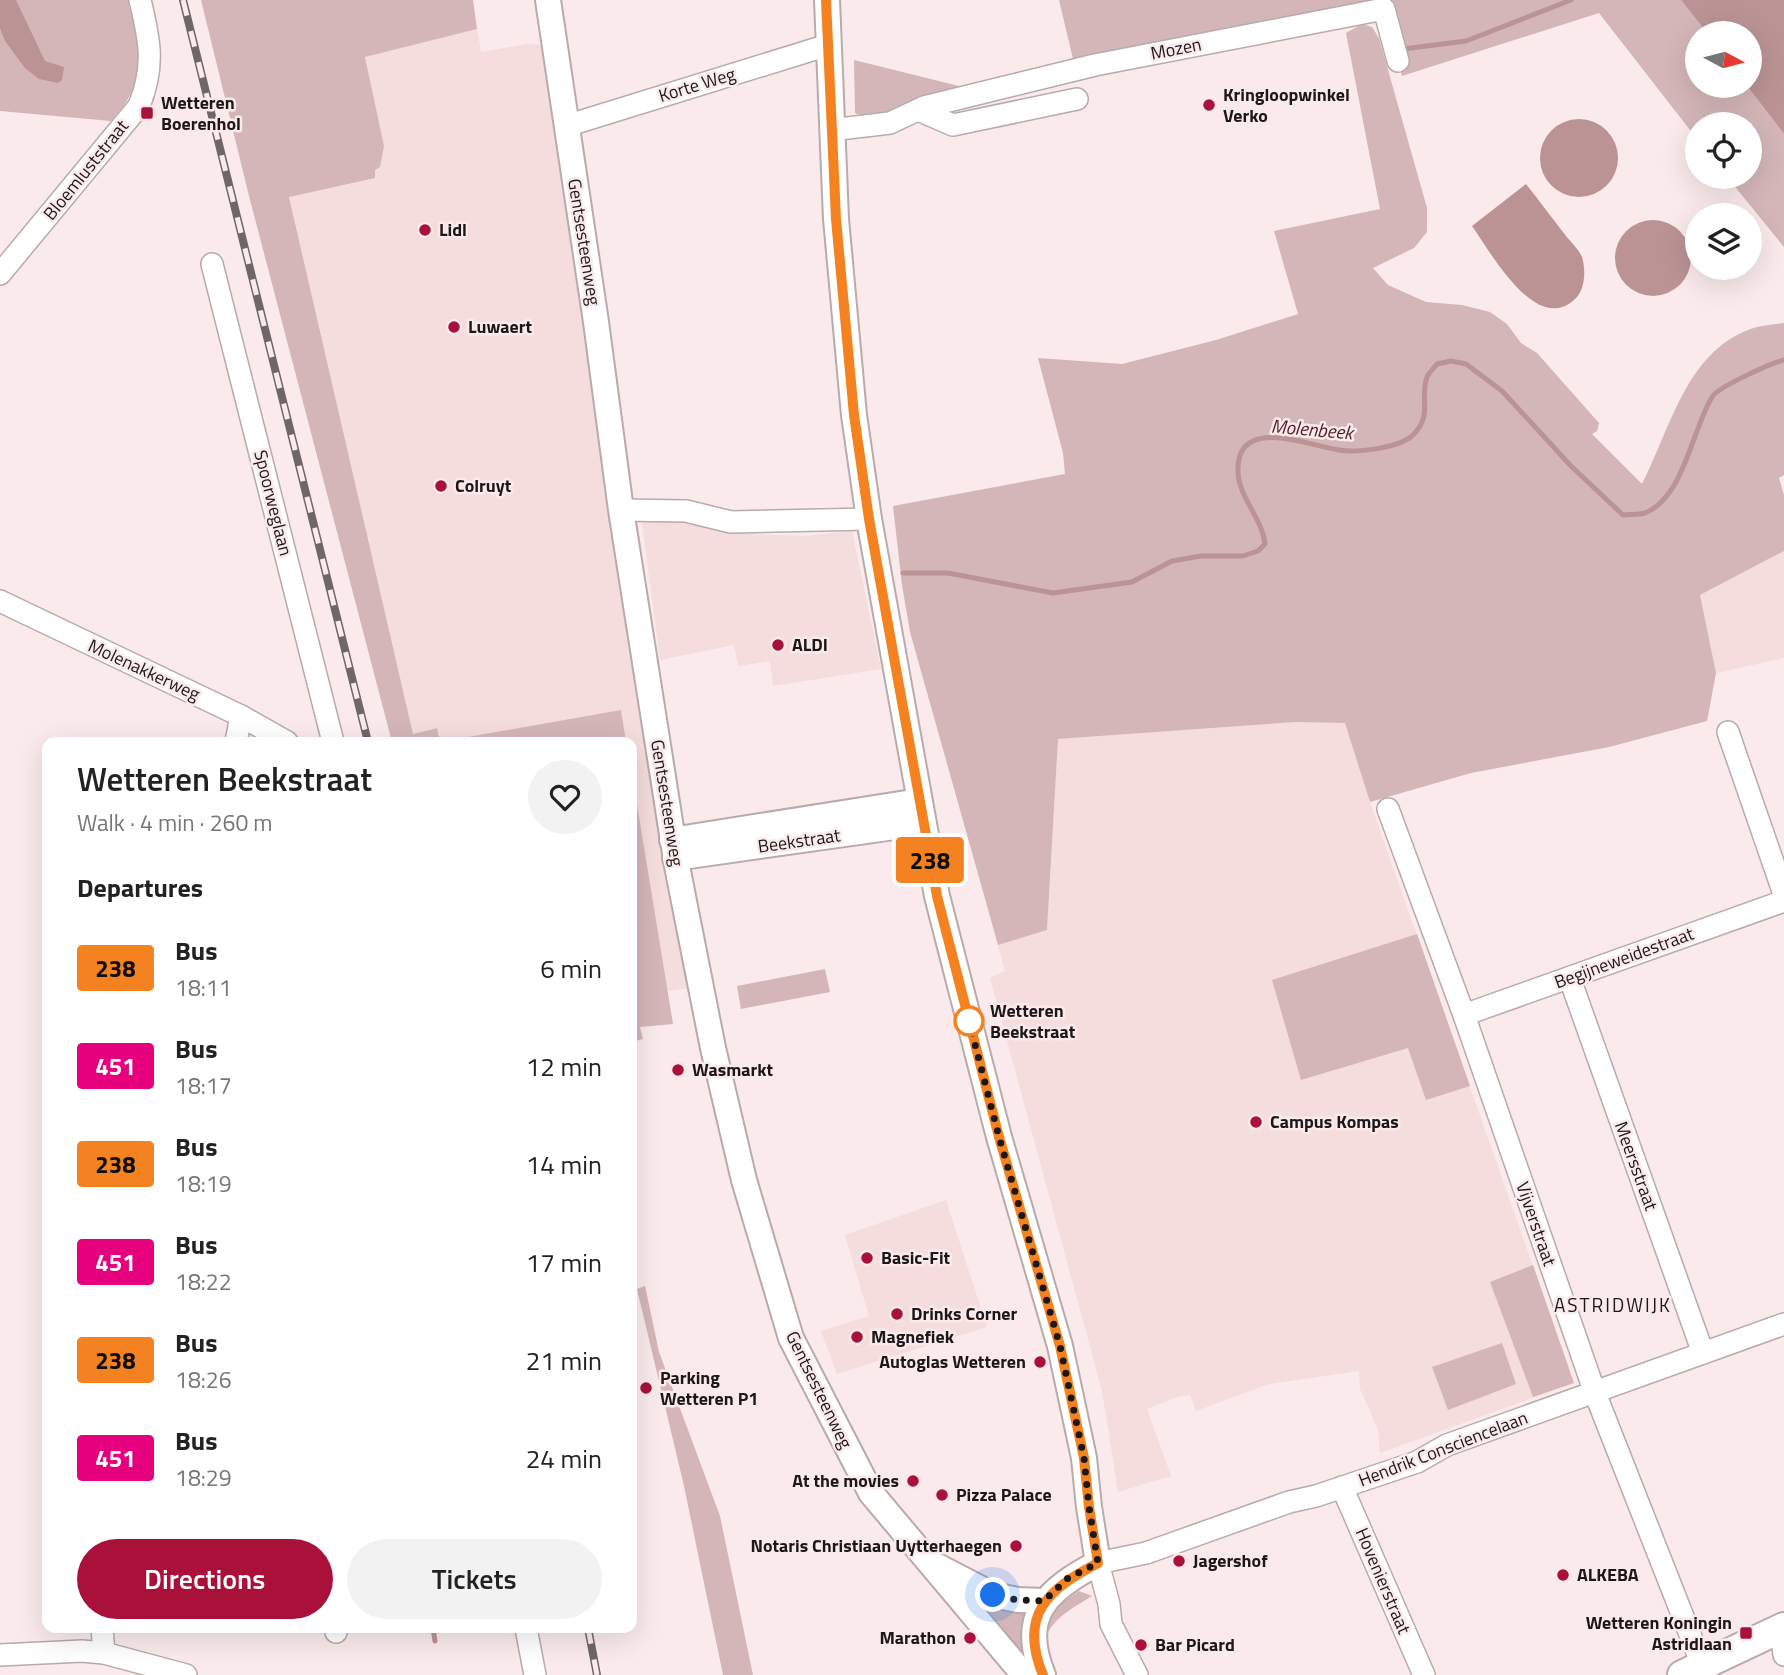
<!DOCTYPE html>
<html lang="en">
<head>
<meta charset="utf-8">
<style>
	:root { --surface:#fff; --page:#f2f2f2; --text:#222; --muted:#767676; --accent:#a9113a }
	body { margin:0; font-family:"Titillium Web",sans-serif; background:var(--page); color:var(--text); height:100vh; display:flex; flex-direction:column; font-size:26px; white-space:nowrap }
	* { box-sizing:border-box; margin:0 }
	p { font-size:23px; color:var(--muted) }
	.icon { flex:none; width:38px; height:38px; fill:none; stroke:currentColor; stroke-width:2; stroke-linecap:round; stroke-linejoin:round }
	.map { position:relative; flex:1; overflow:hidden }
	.side { position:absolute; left:42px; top:737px; width:595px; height:896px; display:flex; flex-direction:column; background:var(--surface); border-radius:14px; box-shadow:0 7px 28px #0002 }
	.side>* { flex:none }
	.badge { padding:0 14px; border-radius:5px; font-size:24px; line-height:46px }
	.needle { width:46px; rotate:97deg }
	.tools { position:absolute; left:1685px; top:21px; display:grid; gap:14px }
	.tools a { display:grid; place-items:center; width:77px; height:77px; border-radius:50%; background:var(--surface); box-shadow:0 7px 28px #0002; font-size:35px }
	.you { position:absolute; width:35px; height:35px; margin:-18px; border:5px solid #fff; border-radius:50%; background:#1a73e8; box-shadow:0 0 0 10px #1a73e833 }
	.map>.badge { position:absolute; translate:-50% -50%; box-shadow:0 0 0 4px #fff }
	h2 { padding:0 35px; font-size:26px; line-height:63px }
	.round { display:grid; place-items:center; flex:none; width:74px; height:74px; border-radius:37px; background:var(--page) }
	.head { display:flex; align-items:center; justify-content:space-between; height:119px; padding:0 35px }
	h1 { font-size:33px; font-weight:600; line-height:52px }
	.action { display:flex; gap:14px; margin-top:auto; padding:14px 35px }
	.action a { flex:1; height:80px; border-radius:42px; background:var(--accent); color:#fff; font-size:28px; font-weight:600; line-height:80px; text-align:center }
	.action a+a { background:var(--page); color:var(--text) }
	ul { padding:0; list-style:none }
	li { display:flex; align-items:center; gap:21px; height:98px; padding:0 35px }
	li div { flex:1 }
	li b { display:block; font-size:26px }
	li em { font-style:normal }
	li .badge { min-width:77px; font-weight:700; text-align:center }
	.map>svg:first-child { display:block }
	.built { fill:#f5dcdd }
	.green { fill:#d4b6b8 }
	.water { fill:#bb9395 }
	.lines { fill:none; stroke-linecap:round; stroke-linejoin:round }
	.stream { stroke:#bb9395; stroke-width:5 }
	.minor-casing { stroke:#b9aaab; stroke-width:24 }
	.tertiary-casing { stroke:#b9aaab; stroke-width:28 }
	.secondary-casing { stroke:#b9aaab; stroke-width:32 }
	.minor { stroke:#fff; stroke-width:21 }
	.tertiary { stroke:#fff; stroke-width:24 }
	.secondary { stroke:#fff; stroke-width:28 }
	.rail-casing { stroke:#6f6667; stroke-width:8 }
	.rail { stroke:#faeaeb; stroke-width:5; stroke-dasharray:16; stroke-linecap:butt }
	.line-casing { stroke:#fff; stroke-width:16 }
	.line { stroke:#f58220; stroke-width:10 }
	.walk { stroke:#1d1818; stroke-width:7; stroke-dasharray:0 12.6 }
	.poi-dot { fill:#a9113a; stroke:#faeaeb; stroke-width:2.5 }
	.stop-dot { fill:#fff; stroke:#f58220; stroke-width:3.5 }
	.labels { text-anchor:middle; stroke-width:5; stroke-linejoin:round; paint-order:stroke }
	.street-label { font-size:18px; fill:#1d1818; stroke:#faeaeb }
	.poi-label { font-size:18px; font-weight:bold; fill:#1d1818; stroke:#faeaeb; text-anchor:start }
	.stop-label { font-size:18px; font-weight:bold; fill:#1d1818; stroke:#faeaeb; text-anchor:start }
	.water-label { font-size:19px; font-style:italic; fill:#531e25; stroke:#faeaeb }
	.neighbourhood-label { font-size:19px; letter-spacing:2px; fill:#1d1818; stroke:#faeaeb }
</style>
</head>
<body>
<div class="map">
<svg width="1784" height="1675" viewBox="0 0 1784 1675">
	<rect width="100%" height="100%" fill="#faeaeb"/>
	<g class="built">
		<path d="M477 29 481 52 527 44 545 45 618 552 688 988 632 997V742H440L436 728 413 734 289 196 375 178V170L384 146 365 57Z"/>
		<path d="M680 515 710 526 747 534 804 536 852 531 881 669 773 686 770 661 738 666 734 645 660 660 641 516Z"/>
		<path d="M1784 551V658L1716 673 1700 595Z"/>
		<path d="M1295 722 1346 723 1370 802 1574 1383 1380 1453 1378 1430 1360 1389 1359 1371 1269 1384 1196 1411 1190 1395 1177 1397 1147 1409 1171 1476 1118 1492 1102 1391 990 978 1005 971 998 945 1047 930 1058 739Z"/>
		<path d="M946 1200 987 1327 837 1374 821 1331 869 1316 845 1235Z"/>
	</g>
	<g class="green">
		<path d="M0 0H128C141 52 150 79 111 121L0 111Z"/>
		<path d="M201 0H473L477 29 365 57 384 146 380 167 375 170V178L289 197 413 734 437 728 440 742 621 710 626 742H392L249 196Z"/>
		<path d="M1059 0H1681L1707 33H1698V86H1747L1784 134V247L1727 177H1750V124H1698L1697 139 1599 13 1402 76 1387 18 1221 31 1073 59Z"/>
		<path d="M1362 24 1372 27 1379 38 1427 208V232L1414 248 1373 268 1388 285 1426 302 1462 305 1490 312 1507 324 1521 343 1537 353 1599 423 1597 431 1592 434 1642 484C1671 428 1687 347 1757 327 1766 325 1775 324 1784 323V475L1779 478 1784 495V551L1700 595 1716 673 1707 721 1609 747 1471 773 1370 802 1345 723 1295 722 1058 739 1047 930 998 945 910 632 902 585 893 506 1065 474 1063 453 1038 358 1122 364 1216 340 1298 314 1274 231 1380 209 1346 33Z"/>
		<path d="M854 60 963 87C939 96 877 125 855 113Z"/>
		<path d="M632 774 673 1024 640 1027 643 1039 632 1042Z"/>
		<path d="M1417 934 1470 1086 1426 1100 1408 1048 1301 1080 1272 980Z"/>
		<path d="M825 969 830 992 741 1009 737 986Z"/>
		<path d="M1533 1265 1574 1383 1533 1397 1490 1282Z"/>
		<path d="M645 1286 659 1352 720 1516 753 1675H723L684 1486 637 1289Z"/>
		<path d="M1502 1343 1516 1384 1448 1410 1432 1367Z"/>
		<path d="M1079 1591 1092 1596C1075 1607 1056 1616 1047 1634H1044L1048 1612Z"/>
		<path d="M985 1602 1031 1609 1026 1653H1019L979 1607Z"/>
	</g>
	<g class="water">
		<path d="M0 0H16L45 61 64 67 62 80 58 83 39 79 25 68 5 41 0 28Z"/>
		<path d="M1681 0H1784V134L1747 86H1750V33H1707Z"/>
		<circle cx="1579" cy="158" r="39"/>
		<path d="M1526 184C1540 202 1553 219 1566 236 1571 242 1579 250 1582 257 1586 270 1585 289 1576 298 1537 338 1490 251 1472 226Z"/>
		<circle cx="1653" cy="258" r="38"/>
	</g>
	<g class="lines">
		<g class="stream">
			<path d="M1403 49 1466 41 1571 0"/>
			<path d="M903 573H948L1053 593 1132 582 1172 561 1201 556H1243L1258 551 1265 544C1262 517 1237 496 1238 469 1238 415 1310 446 1339 450 1357 453 1398 448 1412 436 1434 415 1419 400 1427 377 1429 373 1434 368 1437 364L1451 361 1466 364 1502 391 1571 466 1623 515C1630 514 1638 515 1645 513 1684 497 1692 430 1712 397 1718 387 1771 363 1784 360"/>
			<path d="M433 1628 435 1641"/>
		</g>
		<defs>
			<g id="minor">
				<path d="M918 110 953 125 1077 99"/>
				<path d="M566 126 828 45"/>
				<path d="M831 130 890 123 924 107 1095 65 1384 9 1398 61"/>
				<path d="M212 264 333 742"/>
				<path d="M0 274 139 106C155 66 150 41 140 0"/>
				<path d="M621 510 686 511 731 522 869 519"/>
				<path d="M0 601 241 716 287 742"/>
				<path d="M1728 732 1784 894"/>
				<path d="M236 742 241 716"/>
				<path d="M1388 809 1464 1015 1595 1393 1706 1675"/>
				<path d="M1570 979 1703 1353"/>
				<path d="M1464 1015 1784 901"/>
				<path d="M1342 1487 1424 1675"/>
				<path d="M102 1628 104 1653"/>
				<path d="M335 1628 336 1632"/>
				<path d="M526 1628 535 1675"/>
				<path d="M1781 1628 1784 1655"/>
				<path d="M0 1655 82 1651 104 1653 186 1675"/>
				<path d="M1137 1675 1111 1624 1109 1604 1098 1563 1146 1553 1289 1502 1316 1496 1417 1462 1447 1445 1784 1324"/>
			</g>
			<g id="tertiary">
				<path d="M548 0 596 322 621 510 677 866 713 1048 744 1180 791 1338 871 1493 1024 1675"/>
				<path d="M827 0 836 219 854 415 869 519 937 896 999 1137 1060 1346 1084 1458 1089 1507 1098 1563C1048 1589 1018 1615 1043 1675"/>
				<path d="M672 840 919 801"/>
				<path d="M675 858 923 823"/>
				<path d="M937 1566 993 1595 1018 1600 1044 1601"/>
			</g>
			<path id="secondary" d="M1682 1675 1784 1627"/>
		</defs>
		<use href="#minor" class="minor-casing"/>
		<use href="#tertiary" class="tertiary-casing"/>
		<use href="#secondary" class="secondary-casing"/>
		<use href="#minor" class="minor"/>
		<use href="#tertiary" class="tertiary"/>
		<use href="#secondary" class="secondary"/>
		<defs>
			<g id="rail">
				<path d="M183 0 368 742"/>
				<path d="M588 1628 597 1675"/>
			</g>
		</defs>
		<use href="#rail" class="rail-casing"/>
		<use href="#rail" class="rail"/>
	</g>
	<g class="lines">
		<defs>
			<path id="line" d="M826 0 836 219 854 415 869 519 937 896 999 1137 1060 1346 1084 1458 1089 1507 1098 1563C1048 1589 1018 1615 1043 1675"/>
		</defs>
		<use href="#line" class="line-casing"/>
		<use href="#line" class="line"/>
		<path class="walk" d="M969 1021 999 1137 1060 1346 1084 1458 1089 1507 1098 1563 1068 1578 1044 1601 1018 1600 993 1595"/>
	</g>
	<g class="poi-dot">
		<circle cx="1209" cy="105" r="7"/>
		<rect x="140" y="106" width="14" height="14" rx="3.5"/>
		<circle cx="425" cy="230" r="7"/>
		<circle cx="454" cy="327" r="7"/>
		<circle cx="441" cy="486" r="7"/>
		<circle cx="778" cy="645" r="7"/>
		<circle cx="678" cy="1070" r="7"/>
		<circle cx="1256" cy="1122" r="7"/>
		<circle cx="867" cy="1258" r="7"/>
		<circle cx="897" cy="1314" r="7"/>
		<circle cx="857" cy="1337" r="7"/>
		<circle cx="1040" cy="1362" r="7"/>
		<circle cx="646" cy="1388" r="7"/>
		<circle cx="913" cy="1481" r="7"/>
		<circle cx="942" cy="1495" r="7"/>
		<circle cx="1016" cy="1546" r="7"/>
		<circle cx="1179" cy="1561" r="7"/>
		<circle cx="1563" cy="1575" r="7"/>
		<rect x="1739" y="1626" width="14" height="14" rx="3.5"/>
		<circle cx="970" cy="1638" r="7"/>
		<circle cx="1141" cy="1645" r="7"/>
	</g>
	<circle class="stop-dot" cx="969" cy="1021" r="14"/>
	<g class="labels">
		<g class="street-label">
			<text transform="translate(1176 49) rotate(-11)" y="6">Mozen</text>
			<text transform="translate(697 85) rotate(-17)" y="6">Korte Weg</text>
			<text transform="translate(86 170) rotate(-51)" y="6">Bloemluststraat</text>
			<text transform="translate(584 242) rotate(81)" y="6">Gentsesteenweg</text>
			<text transform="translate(273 503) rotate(76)" y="6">Spoorweglaan</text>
			<text transform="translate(144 670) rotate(25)" y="6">Molenakkerweg</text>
			<text transform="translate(667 803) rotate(81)" y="6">Gentsesteenweg</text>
			<text transform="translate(799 841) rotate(-8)" y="6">Beekstraat</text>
			<text transform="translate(1624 958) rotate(-20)" y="6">Begijneweidestraat</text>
			<text transform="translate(1636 1166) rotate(70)" y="6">Meersstraat</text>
			<text transform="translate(1536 1224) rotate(71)" y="6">Vijverstraat</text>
			<text transform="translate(819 1390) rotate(64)" y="6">Gentsesteenweg</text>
			<text transform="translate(1443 1449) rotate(-21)" y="6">Hendrik Consciencelaan</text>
			<text transform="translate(1383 1581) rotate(67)" y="6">Hovenierstraat</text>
		</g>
		<g class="poi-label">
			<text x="1223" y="101">Kringloopwinkel<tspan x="1223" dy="21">Verko</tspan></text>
			<text x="161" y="109">Wetteren<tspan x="161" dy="21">Boerenhol</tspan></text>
			<text x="439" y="236">Lidl</text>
			<text x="468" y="333">Luwaert</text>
			<text x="455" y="492">Colruyt</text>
			<text x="792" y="651">ALDI</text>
			<text x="692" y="1076">Wasmarkt</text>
			<text x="1270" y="1128">Campus Kompas</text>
			<text x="881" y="1264">Basic-Fit</text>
			<text x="911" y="1320">Drinks Corner</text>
			<text x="871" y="1343">Magnefiek</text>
			<text x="1026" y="1368" text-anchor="end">Autoglas Wetteren</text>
			<text x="660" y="1384">Parking<tspan x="660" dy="21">Wetteren P1</tspan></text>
			<text x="899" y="1487" text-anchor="end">At the movies</text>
			<text x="956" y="1501">Pizza Palace</text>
			<text x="1002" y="1552" text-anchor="end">Notaris Christiaan Uytterhaegen</text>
			<text x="1193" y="1567">Jagershof</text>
			<text x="1577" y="1581">ALKEBA</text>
			<text x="1732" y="1629" text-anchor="end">Wetteren Koningin<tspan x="1732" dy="21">Astridlaan</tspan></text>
			<text x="956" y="1644" text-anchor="end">Marathon</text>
			<text x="1155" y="1651">Bar Picard</text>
		</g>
		<g class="stop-label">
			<text x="990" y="1017">Wetteren<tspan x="990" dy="21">Beekstraat</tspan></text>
		</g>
		<g class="water-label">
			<text transform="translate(1312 429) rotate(5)" y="7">Molenbeek</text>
		</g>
		<g class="neighbourhood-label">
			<text x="1613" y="1312">ASTRIDWIJK</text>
		</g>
	</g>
</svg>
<div class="tools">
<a><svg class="needle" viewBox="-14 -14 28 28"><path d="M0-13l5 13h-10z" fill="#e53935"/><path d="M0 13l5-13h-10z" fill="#767676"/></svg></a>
<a><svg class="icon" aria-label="locate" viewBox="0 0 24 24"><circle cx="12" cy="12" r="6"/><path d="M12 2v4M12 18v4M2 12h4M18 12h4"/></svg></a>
<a><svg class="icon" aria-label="layers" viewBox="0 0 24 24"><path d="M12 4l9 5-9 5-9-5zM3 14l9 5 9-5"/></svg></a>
</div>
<div class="you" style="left:993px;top:1595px"></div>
<b class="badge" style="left:930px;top:860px;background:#f58220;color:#111">238</b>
<section class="side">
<div class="head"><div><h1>Wetteren Beekstraat</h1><p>Walk · 4 min · 260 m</p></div><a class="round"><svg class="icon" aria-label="heart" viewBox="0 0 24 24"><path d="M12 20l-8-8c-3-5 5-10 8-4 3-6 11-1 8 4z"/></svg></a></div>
<h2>Departures</h2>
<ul>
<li><span class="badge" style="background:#f58220;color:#111">238</span><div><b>Bus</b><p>18:11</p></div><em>6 min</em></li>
<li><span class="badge" style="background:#e6007e;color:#fff">451</span><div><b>Bus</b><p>18:17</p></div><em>12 min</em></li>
<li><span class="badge" style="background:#f58220;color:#111">238</span><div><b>Bus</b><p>18:19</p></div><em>14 min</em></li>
<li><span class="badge" style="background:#e6007e;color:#fff">451</span><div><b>Bus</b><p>18:22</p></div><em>17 min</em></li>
<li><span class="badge" style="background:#f58220;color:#111">238</span><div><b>Bus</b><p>18:26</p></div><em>21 min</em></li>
<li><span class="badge" style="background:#e6007e;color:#fff">451</span><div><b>Bus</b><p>18:29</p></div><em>24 min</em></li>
</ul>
<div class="action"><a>Directions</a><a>Tickets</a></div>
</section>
</div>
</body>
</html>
